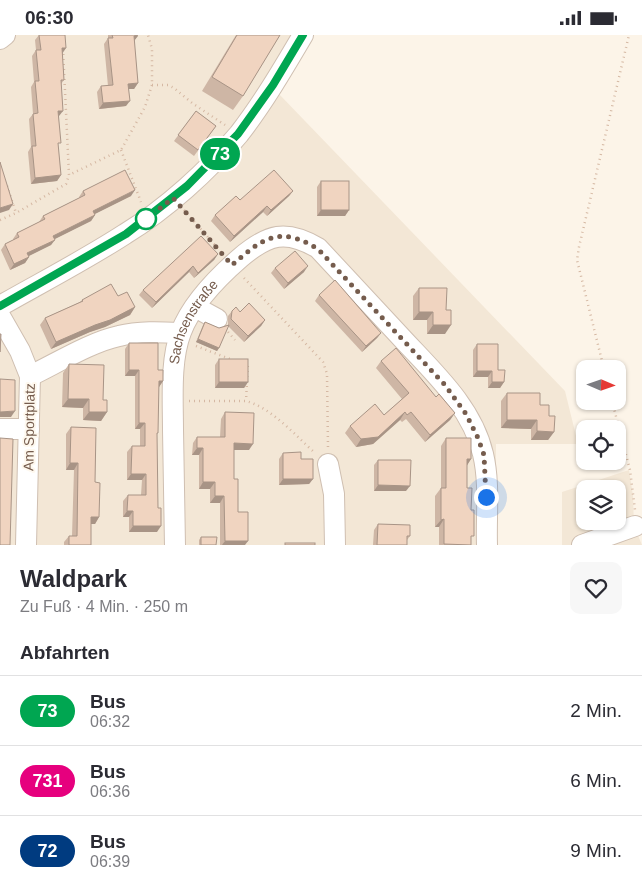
<!DOCTYPE html>
<html lang="de">
<head>
<meta charset="utf-8">
<style>
	:root { --surface:#fff; --page:#f7f7f7; --text:#2b2b33; --muted:#7c7c81; --line:#e1e1e2 }
	body { margin:0; font-family:Helvetica,sans-serif; background:var(--page); color:var(--text); height:100vh; display:flex; flex-direction:column; font-size:19px; white-space:nowrap }
	* { box-sizing:border-box; margin:0 }
	p { font-size:16px; color:var(--muted) }
	.icon { flex:none; width:28px; height:28px; fill:none; stroke:currentColor; stroke-width:2; stroke-linecap:round; stroke-linejoin:round }
	.map { position:relative; height:510px; overflow:hidden }
	.sheet { display:flex; flex-direction:column; background:var(--surface); flex:1 }
	.sheet>* { flex:none }
	.badge { padding:0 10px; border-radius:16px; font-size:18px; line-height:32px }
	.needle { width:32px; rotate:92deg }
	.tools { position:absolute; left:576px; top:325px; display:grid; gap:10px }
	.tools a { display:grid; place-items:center; width:50px; height:50px; border-radius:10px; background:var(--surface); box-shadow:0 1px 4px #0004; font-size:25px }
	.you { position:absolute; width:25px; height:25px; margin:-12px; border:4px solid #fff; border-radius:50%; background:#1a73e8; box-shadow:0 0 0 8px #1a73e833 }
	.map>.badge { position:absolute; translate:-50% -50%; box-shadow:0 0 0 2px #fff }
	h2 { padding:0 20px; font-size:19px; line-height:45px }
	.round { display:grid; place-items:center; flex:none; width:52px; height:52px; border-radius:10px; background:var(--page) }
	.head { display:flex; align-items:center; justify-content:space-between; height:85px; padding:0 20px }
	h1 { font-size:24px; font-weight:700; line-height:38px }
	ul { padding:0; list-style:none }
	li { display:flex; align-items:center; gap:15px; height:70px; padding:0 20px; border-top:1px solid var(--line) }
	li div { flex:1 }
	li b { display:block; font-size:19px }
	li em { font-style:normal }
	li .badge { min-width:55px; font-weight:700; text-align:center }
	.status { display:flex; justify-content:space-between; align-items:center; height:35px; padding:0 25px; background:var(--surface); direction:ltr }
	.status svg { height:14px; fill:currentColor }
	.map>svg:first-child { display:block }
	.residential { fill:#f3e7d6; fill-rule:evenodd }
	.lines { fill:none; stroke-linecap:round; stroke-linejoin:round }
	.minor-casing { stroke:#cfbfb1; stroke-width:22 }
	.path { stroke:#d5b8a3; stroke-width:2.5; stroke-dasharray:1 4; stroke-linecap:butt }
	.minor { stroke:#fff; stroke-width:20 }
	.wall { fill:#ceb6a5 }
	.shaded-wall { fill:#a89486 }
	.building { fill:#f0d4c0; stroke:#a89486 }
	.line-casing { stroke:#fff; stroke-width:11 }
	.line { stroke:#00a651; stroke-width:8 }
	.walk { stroke:#755c4d; stroke-width:5; stroke-dasharray:0 9 }
	.stop-dot { fill:#fff; stroke:#00a651; stroke-width:2.5 }
	.labels { text-anchor:middle; stroke-width:4; stroke-linejoin:round; paint-order:stroke }
	.street-label { font-size:14px; fill:#755c4d; stroke:#fef8ee }
</style>
</head>
<body>
<div class="status"><b>06:30</b><svg viewBox="0 0 49 12"><path d="M0 12V9h3v3zM5 12V6h3v6zM10 12V3h3v9zM15 12V0h3v12zM26 1h20v11H26zM47 4h2v5h-2z"/></svg></div>
<div class="map">
<svg width="642" height="510" viewBox="0 0 642 510">
	<rect width="100%" height="100%" fill="#fcf4e8"/>
	<g class="residential">
		<path d="M0 0H302L279 59 565 356 578 409H496V510H0Z"/>
		<path d="M629 435 633 461 634 491 642 510H562V457ZM585 454H618V486H585Z"/>
	</g>
	<g class="lines">
		<defs>
			<g id="minor">
				<path d="M0 4 5 0"/>
				<path d="M0 271C42 247 85 225 125 199 166 174 208 136 239 99 263 68 283 34 303 0"/>
				<path d="M195 272 217 284"/>
				<path d="M0 281 20 316 30 341 26 510"/>
				<path d="M30 341C57 328 91 307 119 301 139 296 160 297 180 298"/>
				<path d="M0 394H29"/>
				<path d="M328 429 334 459 335 510"/>
				<path id="s1" d="M175 510C174 472 174 434 173 395 173 365 170 325 181 297 192 268 217 243 240 223 268 199 286 194 318 213 345 242 372 271 399 300 431 335 472 371 483 419 490 448 486 481 487 510"/>
				<path d="M582 510 635 491"/>
			</g>
		</defs>
		<use href="#minor" class="minor-casing"/>
		<g class="path">
			<path d="M63 14 69 140 121 115 145 72 152 50V14L148 0"/>
			<path d="M152 50H168L174 53 192 68 225 90"/>
			<path d="M121 115 141 167"/>
			<path d="M7 151 16 178"/>
			<path d="M184 175 222 218"/>
			<path d="M0 185 16 178 66 149 69 140"/>
			<path d="M244 243 323 327 327 339 328 413"/>
			<path d="M228 297 235 305"/>
			<path d="M196 311 230 324"/>
			<path d="M246 328H248L246 366"/>
			<path d="M604 334 577 225 579 212 629 0"/>
			<path d="M189 366H246C272 373 296 401 315 418"/>
			<path d="M612 366 630 435 635 475"/>
		</g>
		<use href="#minor" class="minor"/>
	</g>
	<g class="wall">
		<path d="M39 0H65L62 19 64 45 61 49 59 81V82L58 112 61 140 57 146 31 149 28 117 31 112 29 84 33 79 31 52 34 47 32 21 36 15 35 5Z"/>
		<path d="M108 0H138L134 6 138 48 134 54H129L126 71 99 74 97 57 101 51H108L104 9 108 3Z"/>
		<path d="M236 0H280L243 61 233 75 202 56Z"/>
		<path d="M196 76 216 91 194 121 174 106Z"/>
		<path d="M321 146 349 175 345 181H317V152Z"/>
		<path d="M83 156 131 161 94 179 95 180 91 186 54 204 51 210 28 221 29 222 25 228 10 235 1 215 5 209 13 205V204L17 198 39 187 43 181 79 163V162Z"/>
		<path d="M293 156 289 161 267 181 263 177 230 207 211 186 215 180 240 165Z"/>
		<path d="M218 219 214 225 194 243 189 237 152 273 139 260 143 255Z"/>
		<path d="M275 233 304 237 284 254 271 238Z"/>
		<path d="M419 253 446 275 445 299H427V285H413V261Z"/>
		<path d="M319 260 381 298 377 303 362 317 315 266Z"/>
		<path d="M118 261 135 272 130 280 105 292 90 297 51 314 40 290 45 283 80 267 82 265Z"/>
		<path d="M232 276 240 277 265 285 261 291 244 307 228 291 219 313 217 316 196 307 203 290 205 287 219 293 228 290V281Z"/>
		<path d="M129 308 158 335 163 346 159 352 157 400V497H129V482H123V466L128 460H141L142 445H127V417L132 411H140V394H135V341H125V314Z"/>
		<path d="M477 309 498 335 504 347 500 353H488V342H473V315Z"/>
		<path d="M219 324 248 347 244 353H215V330Z"/>
		<path d="M381 326 436 362 455 378 450 385 425 407 406 384 402 387 400 385 373 409 356 412 345 398 350 391 384 380 402 364 376 333Z"/>
		<path d="M69 329 103 365 107 377 101 386 83 385V373L62 372 63 338Z"/>
		<path d="M507 358 540 370 549 381 554 397 548 405H531V394L501 393V366Z"/>
		<path d="M225 377 249 415H234V444L238 477 245 510H220V468H210V454H199V420H192L193 408 197 402H220L221 384Z"/>
		<path d="M71 392 95 447 99 482 95 489H91V510H64V507L69 501H72L74 435H66V399Z"/>
		<path d="M446 403 471 424 467 430V453L471 510H439V492H435V461L441 453V411Z"/>
		<path d="M283 418 301 424 313 444 309 449 279 450V424Z"/>
		<path d="M378 425 406 456H374V430Z"/>
		<path d="M585 457V476L580 461 582 458Z"/>
		<path d="M378 489 410 501 407 505V510H373L374 495Z"/>
		<path d="M201 502 216 510H199V505Z"/>
	</g>
	<g class="shaded-wall">
		<path d="M134 1H138L134 6Z"/>
		<path d="M62 13H66L62 19Z"/>
		<path d="M138 48 134 54H124L128 49Z"/>
		<path d="M130 66 126 71 99 74 103 68Z"/>
		<path d="M58 76H63L59 81 54 82Z"/>
		<path d="M61 140 57 146 31 149 35 143Z"/>
		<path d="M135 155 131 161 89 182 93 176Z"/>
		<path d="M293 156 289 161 267 181 271 175Z"/>
		<path d="M13 169 9 175 0 178V173Z"/>
		<path d="M267 171 263 177 230 207 234 201Z"/>
		<path d="M321 175H349L345 181H317Z"/>
		<path d="M95 180 91 186 49 207 53 201Z"/>
		<path d="M55 205 51 210 23 224 27 218Z"/>
		<path d="M218 219 214 225 194 243 198 238Z"/>
		<path d="M29 222 25 228 10 235 14 229Z"/>
		<path d="M193 231 189 237 152 273 156 267Z"/>
		<path d="M308 231 304 237 284 254 288 248Z"/>
		<path d="M135 272 130 280 105 292 90 297 51 314 56 307Z"/>
		<path d="M419 277H433L427 285H413Z"/>
		<path d="M265 285 261 291 244 307 248 301Z"/>
		<path d="M433 290H451L445 299H427Z"/>
		<path d="M381 298 377 303 362 317 366 311Z"/>
		<path d="M198 304 219 313 217 316 196 307Z"/>
		<path d="M129 335H139L135 341H125Z"/>
		<path d="M477 336H492L488 342H473Z"/>
		<path d="M159 346H163L159 352Z"/>
		<path d="M219 347H248L244 353H215Z"/>
		<path d="M492 347H504L500 353H488Z"/>
		<path d="M68 364H89L83 373 62 372Z"/>
		<path d="M15 376 11 382H0V377Z"/>
		<path d="M89 377H107L101 386 83 385Z"/>
		<path d="M405 377 400 385 373 409 356 412 361 404Z"/>
		<path d="M455 378 450 385 425 407 430 400Z"/>
		<path d="M507 385H537L531 394 501 393Z"/>
		<path d="M139 388H145L140 394H135Z"/>
		<path d="M537 396 554 397 548 405H531Z"/>
		<path d="M234 408 253 409 249 415H229Z"/>
		<path d="M197 413H203L199 420H192Z"/>
		<path d="M467 424H471L466 432Z"/>
		<path d="M70 428H78L74 435H66Z"/>
		<path d="M131 439H146L142 445H127Z"/>
		<path d="M283 444H313L309 449 279 450Z"/>
		<path d="M203 447H215L210 454H199Z"/>
		<path d="M378 450 410 451 406 456H374Z"/>
		<path d="M215 461H224L220 468H210Z"/>
		<path d="M127 476H133L129 482H123Z"/>
		<path d="M91 482H99L95 489H87Z"/>
		<path d="M444 484 439 492H435L441 485Z"/>
		<path d="M133 491H161L157 497H129Z"/>
		<path d="M225 506H248L245 510H222Z"/>
	</g>
	<g class="building">
		<path d="M39 0H65L66 13H62L64 45H61L63 76H58L61 108H58L61 140 35 143 32 111H36L33 79 38 78 35 46H39L36 15H41Z"/>
		<path d="M112 0H138L134 1 138 48 128 49 130 66 103 68 101 51 113 50 108 3H113Z"/>
		<path d="M237 0H280L243 61 212 42Z"/>
		<path d="M196 76 216 91 198 115 178 100Z"/>
		<path d="M0 127 13 169 0 173Z"/>
		<path d="M125 135 135 155 93 176 95 180 53 201 55 205 27 218 29 222 14 229 5 209 19 202 17 198 45 184 43 181 85 160 83 156Z"/>
		<path d="M274 135 293 156 271 175 267 171 234 201 215 180 236 161 240 165Z"/>
		<rect x="321" y="146" width="28" height="29"/>
		<path d="M201 201 218 219 198 238 193 231 156 267 143 255Z"/>
		<path d="M295 216 308 231 288 248 275 233Z"/>
		<path d="M335 245 381 298 366 311 319 260Z"/>
		<path d="M111 249 118 261 127 257 135 272 110 285 95 290 56 307 45 283 83 266 82 265Z"/>
		<path d="M419 253H447L446 275H451V290H433V277H419Z"/>
		<path d="M249 268 265 285 248 301 231 284 232 276 236 272 240 277Z"/>
		<path d="M205 287 219 293 229 290 219 313 198 304Z"/>
		<path d="M0 299H1L0 317Z"/>
		<path d="M129 308H158V335H163V346H159L158 398H157L158 473H161V491H133V476H127L128 460H146V439H131L132 411H145V388H139V335H129Z"/>
		<path d="M477 309H498V335H505L504 347H492V336H477Z"/>
		<path d="M396 313 436 362 439 359 455 378 430 400 411 377 407 380 405 377 378 402 361 404 350 391 375 369 384 380 409 358 381 326Z"/>
		<rect x="219" y="324" width="29" height="23"/>
		<path d="M69 329 104 330 103 365H107V377H89V364H68Z"/>
		<path d="M0 344 15 345V376L0 377Z"/>
		<path d="M507 358H540V370H549V381H555L554 397 537 396V385H507Z"/>
		<path d="M225 377 254 378 253 409 234 408V444H238V477H248V506H225L224 461H215V447H203V413H197V402H225Z"/>
		<path d="M71 392 96 393 95 447 100 448 99 482H91V510H69V501H77L78 428H70Z"/>
		<path d="M0 403 13 404 10 510H0Z"/>
		<path d="M446 403H471V424H467V453H472L471 475H474V501H471V510L444 509V484L441 485V453H446Z"/>
		<path d="M301 417V424H313V444H283V418Z"/>
		<path d="M378 425H411L410 451 378 450Z"/>
		<path d="M601 451 602 454H594Z"/>
		<path d="M585 457V467L582 458Z"/>
		<path d="M378 489 410 490V501H407V510H377Z"/>
		<path d="M201 502H217L216 510H201Z"/>
		<rect x="285" y="508" width="30" height="2"/>
	</g>
	<g class="lines">
		<defs>
			<path id="line" d="M0 271 126 199 187 151 238 99 273 50 303 0"/>
		</defs>
		<use href="#line" class="line-casing"/>
		<use href="#line" class="line"/>
		<path class="walk" d="M146 184 173 163 232 230C263 203 279 190 318 214L445 350 466 379 478 403 484 420 486 462"/>
	</g>
	<circle class="stop-dot" cx="146" cy="184" r="10"/>
	<g class="labels">
		<g class="street-label">
			<text dy="5" stroke="none"><textPath href="#s1" startOffset="228">Sachsenstraße</textPath></text>
			<text transform="translate(29 392) rotate(-89)" y="5">Am Sportplatz</text>
		</g>
	</g>
</svg>
<div class="tools">
<a><svg class="needle" viewBox="-14 -14 28 28"><path d="M0-13l5 13h-10z" fill="#e53935"/><path d="M0 13l5-13h-10z" fill="#7c7c81"/></svg></a>
<a><svg class="icon" aria-label="locate" viewBox="0 0 24 24"><circle cx="12" cy="12" r="6"/><path d="M12 2v4M12 18v4M2 12h4M18 12h4"/></svg></a>
<a><svg class="icon" aria-label="layers" viewBox="0 0 24 24"><path d="M12 4l9 5-9 5-9-5zM3 14l9 5 9-5"/></svg></a>
</div>
<div class="you" style="left:486px;top:462px"></div>
<b class="badge" style="left:220px;top:119px;background:#00a651;color:#fff">73</b>
</div>
<section class="sheet">
<div class="head"><div><h1>Waldpark</h1><p>Zu Fuß · 4 Min. · 250 m</p></div><a class="round"><svg class="icon" aria-label="heart" viewBox="0 0 24 24"><path d="M12 20l-8-8c-3-5 5-10 8-4 3-6 11-1 8 4z"/></svg></a></div>
<h2>Abfahrten</h2>
<ul>
<li><span class="badge" style="background:#00a651;color:#fff">73</span><div><b>Bus</b><p>06:32</p></div><em>2 Min.</em></li>
<li><span class="badge" style="background:#e6007e;color:#fff">731</span><div><b>Bus</b><p>06:36</p></div><em>6 Min.</em></li>
<li><span class="badge" style="background:#003b80;color:#fff">72</span><div><b>Bus</b><p>06:39</p></div><em>9 Min.</em></li>
</ul>
</section>
</body>
</html>
